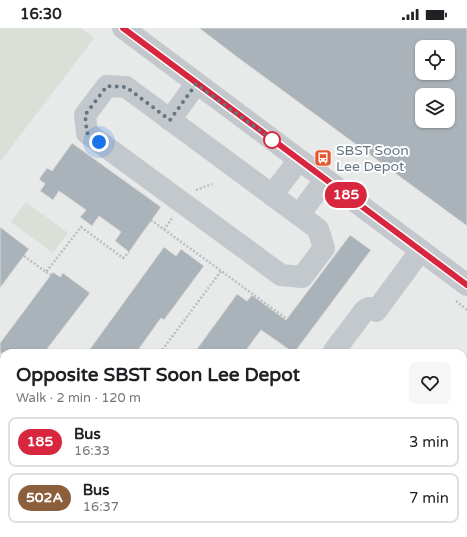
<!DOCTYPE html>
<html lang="en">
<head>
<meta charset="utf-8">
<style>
	:root { --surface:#fff; --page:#f6f6f6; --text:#202124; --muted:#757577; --line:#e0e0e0 }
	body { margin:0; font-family:"Varela Round",sans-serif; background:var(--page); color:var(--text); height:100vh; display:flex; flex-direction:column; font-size:15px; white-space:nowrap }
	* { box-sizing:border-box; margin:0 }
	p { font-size:13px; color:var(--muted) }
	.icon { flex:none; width:22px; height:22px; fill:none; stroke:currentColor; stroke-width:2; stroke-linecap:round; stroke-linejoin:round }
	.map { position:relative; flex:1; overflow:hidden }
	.sheet { position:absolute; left:0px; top:321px; width:467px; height:188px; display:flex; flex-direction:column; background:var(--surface); border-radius:12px 12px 0 0; box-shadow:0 1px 3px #0004 }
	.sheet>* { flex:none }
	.badge { padding:0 8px; border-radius:13px; font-size:14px; line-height:26px }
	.buttons { position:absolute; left:415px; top:12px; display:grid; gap:8px }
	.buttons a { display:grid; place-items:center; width:40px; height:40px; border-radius:8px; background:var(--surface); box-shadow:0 1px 3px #0004; font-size:20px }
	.you { position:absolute; width:20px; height:20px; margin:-10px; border:3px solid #fff; border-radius:50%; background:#1a73e8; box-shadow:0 0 0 6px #1a73e833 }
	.map>.badge { position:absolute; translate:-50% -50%; box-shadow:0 0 0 2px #fff }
	.round { display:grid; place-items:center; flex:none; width:42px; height:42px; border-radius:8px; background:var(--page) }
	.summary { display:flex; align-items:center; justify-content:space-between; height:68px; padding:0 16px }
	h1 { font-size:19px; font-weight:700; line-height:30px }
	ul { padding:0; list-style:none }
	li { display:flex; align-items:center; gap:12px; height:50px; margin:0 8px 6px; padding:0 8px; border:2px solid var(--line); border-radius:8px }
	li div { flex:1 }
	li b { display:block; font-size:15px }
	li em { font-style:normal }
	li .badge { min-width:44px; font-weight:700; text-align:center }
	.status { display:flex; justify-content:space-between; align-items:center; height:28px; padding:0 20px; background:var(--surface); direction:ltr }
	.status svg { height:11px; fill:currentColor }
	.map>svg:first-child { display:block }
	.built { fill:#e8e9e9; fill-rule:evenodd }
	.green { fill:#dadfd7 }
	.building { fill:#aab3b9; stroke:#dcdcda; fill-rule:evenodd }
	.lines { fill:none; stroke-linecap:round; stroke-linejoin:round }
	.path { stroke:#bbbfc2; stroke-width:2.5; stroke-dasharray:2 2; stroke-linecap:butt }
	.minor { stroke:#c3c8cc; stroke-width:22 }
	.line-casing { stroke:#fff; stroke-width:9 }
	.line { stroke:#d7263d; stroke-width:6 }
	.walk { stroke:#657683; stroke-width:4; stroke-dasharray:0 7.2 }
	.stop-dot { fill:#fff; stroke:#d7263d; stroke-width:2 }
	.labels { text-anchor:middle; stroke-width:4; stroke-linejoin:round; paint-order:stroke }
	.poi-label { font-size:14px; fill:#657683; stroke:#fff; text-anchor:start }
</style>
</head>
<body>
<div class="status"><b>16:30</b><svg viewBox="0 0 49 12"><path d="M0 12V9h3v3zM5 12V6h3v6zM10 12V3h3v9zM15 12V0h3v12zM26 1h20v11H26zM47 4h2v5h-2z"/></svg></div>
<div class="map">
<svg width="467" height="509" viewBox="0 0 467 509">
	<rect width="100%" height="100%" fill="#fafaf8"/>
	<path class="built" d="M0 0H467V509H0ZM422 19H448V45H422ZM422 67H448V93H422ZM4 325H463V505H4Z"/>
	<g class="green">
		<path d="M0 0H81L94 10 0 134Z"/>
		<path d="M26 174 68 205 53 225 11 194Z"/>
		<path d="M256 505H295L292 509H261Z"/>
	</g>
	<g class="building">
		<path d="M199 0H467V198L237 29ZM422 19H448V45H422ZM422 67H448V93H422Z"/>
		<path d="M72 115 161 179 129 224 115 213 121 204 99 188 92 198 80 189 86 182 59 163 53 172 40 163 45 156 39 151 47 140 52 143Z"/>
		<path d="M0 199 29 221 0 260Z"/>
		<path d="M350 207 371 222 294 325 261 302 244 325H194L237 266 247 273 252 267 286 292Z"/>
		<path d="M164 219 176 228 181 221 204 238 164 292 161 290 136 325H87Z"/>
		<path d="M53 244 60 249 63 245 90 265 44 325H0V315Z"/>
	</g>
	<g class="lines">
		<g class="path">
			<path d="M196 162 212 156"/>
			<path d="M151 192 287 291"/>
			<path d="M164 202 172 190"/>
			<path d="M24 228 46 244 81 199 123 230 129 224"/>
			<path d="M46 244 51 247"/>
			<path d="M456 273 467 282"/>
			<path d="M160 325 221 243"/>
			<path d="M463 357 467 351"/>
			<path d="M370 505 375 509"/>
			<path d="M299 509 302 505"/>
		</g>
		<g class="minor">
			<path d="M123 0 467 257"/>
			<path d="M107 58 126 59 318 201 324 220 302 249 281 247 87 105 85 87Z"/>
			<path d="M170 92 196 56"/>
			<path d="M272 167 299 132"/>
			<path d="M299 187 325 152"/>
			<path d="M376 283 421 222"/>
			<path d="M334 323 365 282 369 280"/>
			<path d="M422 505 427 509"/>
		</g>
	</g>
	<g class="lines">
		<defs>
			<path id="line" d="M123 0 467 257"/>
		</defs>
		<use href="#line" class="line-casing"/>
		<use href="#line" class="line"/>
		<path class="walk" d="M99 114 87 105 85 87 107 58 126 59 170 92 196 56 274 113 272 112"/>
	</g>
	<defs>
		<symbol id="bus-square" viewBox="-11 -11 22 22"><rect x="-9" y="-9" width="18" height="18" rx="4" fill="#e4572e" stroke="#fff"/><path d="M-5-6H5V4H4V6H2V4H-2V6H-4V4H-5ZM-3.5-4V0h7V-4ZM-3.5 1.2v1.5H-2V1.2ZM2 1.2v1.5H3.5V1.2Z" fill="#fff"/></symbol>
	</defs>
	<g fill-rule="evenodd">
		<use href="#bus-square" x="313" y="120" width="20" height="20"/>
	</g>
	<circle class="stop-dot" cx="272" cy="112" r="8"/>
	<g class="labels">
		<g class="poi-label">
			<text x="336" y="127">SBST Soon<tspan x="336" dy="16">Lee Depot</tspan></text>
		</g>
	</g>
</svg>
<div class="buttons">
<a><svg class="icon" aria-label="locate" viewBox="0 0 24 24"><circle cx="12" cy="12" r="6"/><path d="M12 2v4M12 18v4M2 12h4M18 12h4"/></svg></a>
<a><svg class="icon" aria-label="layers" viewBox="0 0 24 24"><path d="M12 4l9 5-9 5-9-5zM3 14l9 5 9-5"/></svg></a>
</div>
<div class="you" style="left:99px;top:114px"></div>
<b class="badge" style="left:346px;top:167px;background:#d7263d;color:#fff">185</b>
<section class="sheet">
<div class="summary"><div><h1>Opposite SBST Soon Lee Depot</h1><p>Walk · 2 min · 120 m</p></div><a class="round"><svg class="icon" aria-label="heart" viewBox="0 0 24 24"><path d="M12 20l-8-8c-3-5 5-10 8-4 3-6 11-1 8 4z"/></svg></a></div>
<ul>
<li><span class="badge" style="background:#d7263d;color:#fff">185</span><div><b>Bus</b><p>16:33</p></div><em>3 min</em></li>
<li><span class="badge" style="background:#8b5e3c;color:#fff">502A</span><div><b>Bus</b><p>16:37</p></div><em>7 min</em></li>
</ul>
</section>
</div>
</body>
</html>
